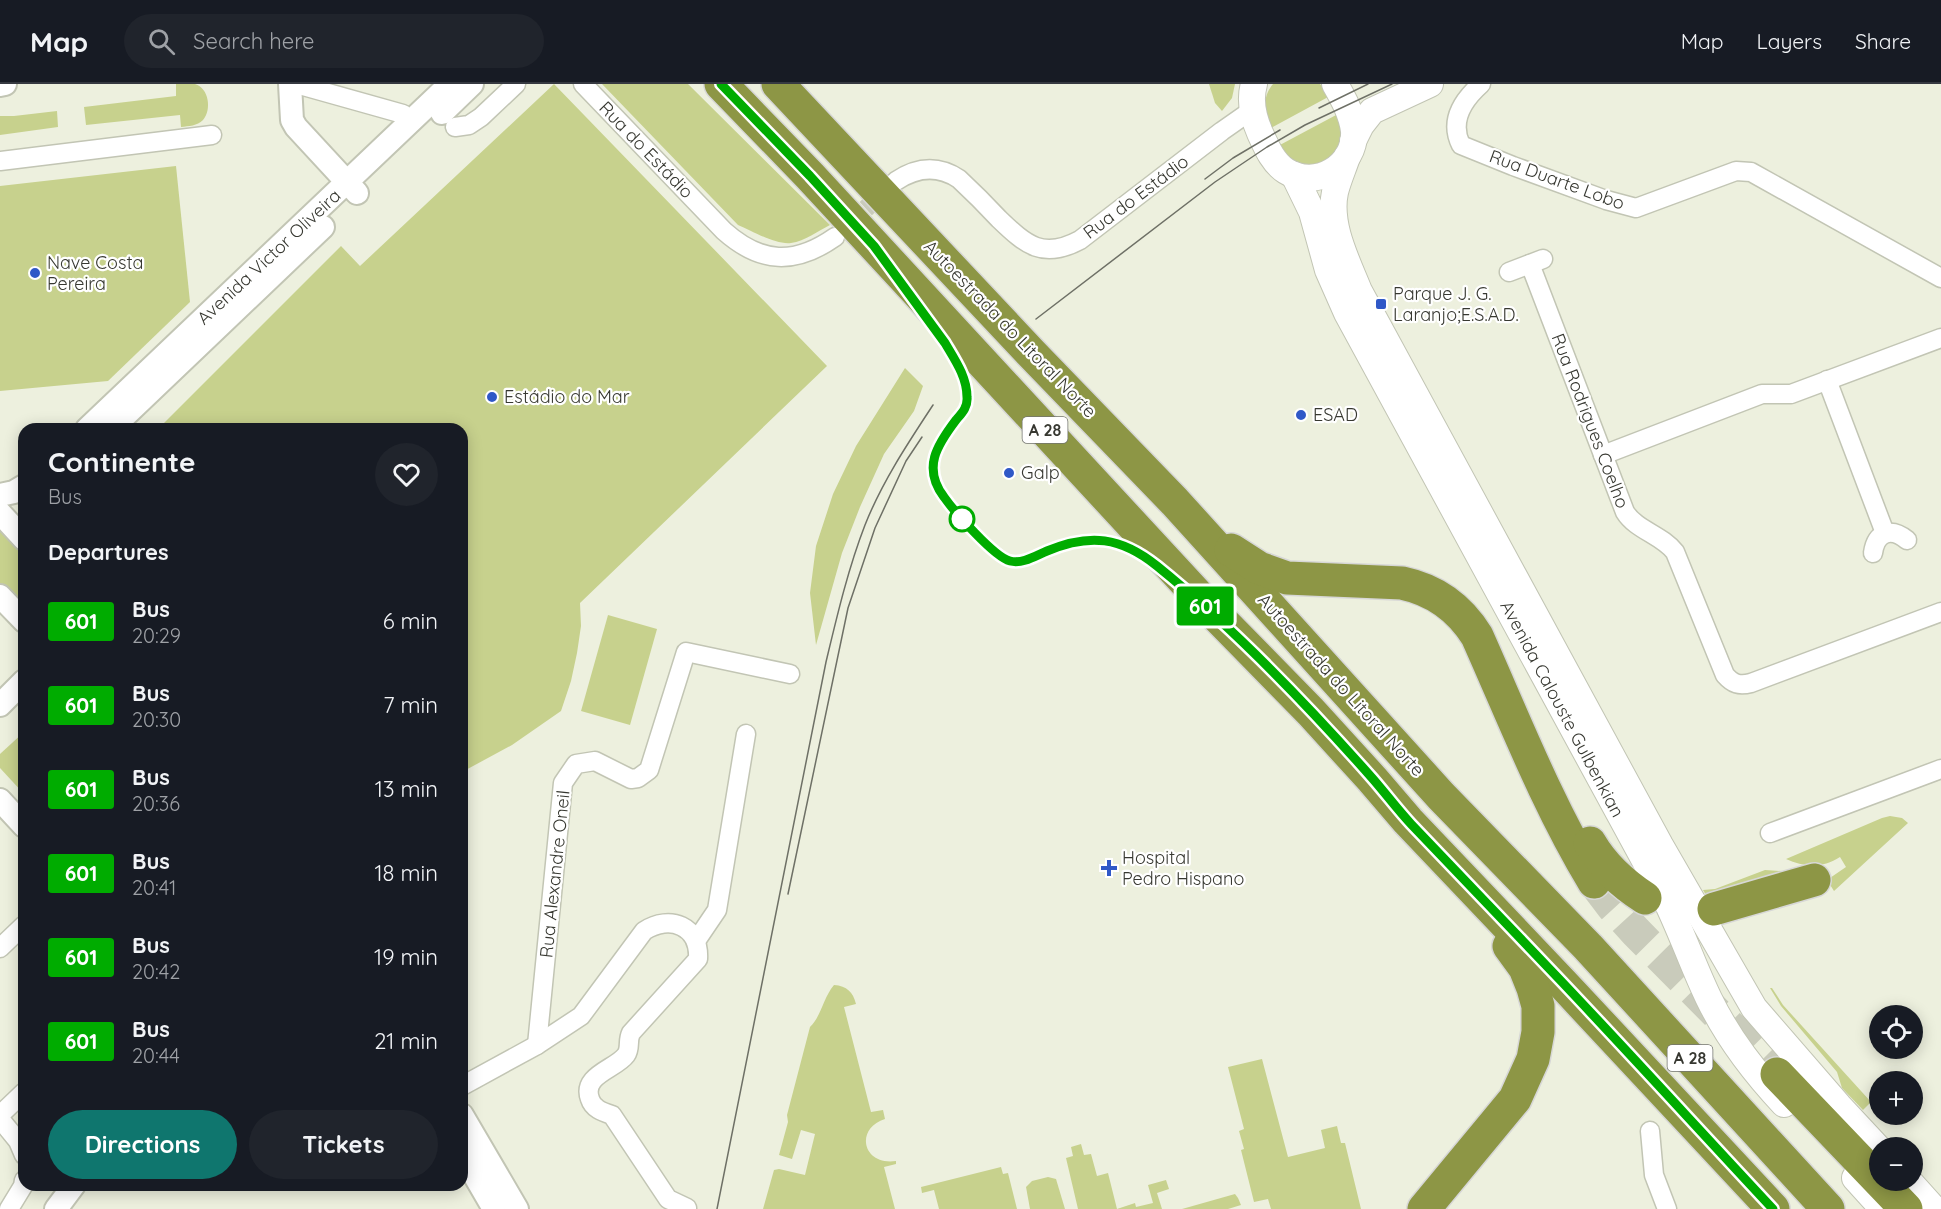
<!DOCTYPE html>
<html lang="en">
<head>
<meta charset="utf-8">
<style>
	:root { --surface:#171b24; --page:#20242c; --text:#f1f3f6; --muted:#9ea1a6; --line:#363941; --accent:#0f766e }
	body { margin:0; font-family:Quicksand,sans-serif; background:var(--page); color:var(--text); height:100vh; display:flex; flex-direction:column; font-size:22px; white-space:nowrap }
	* { box-sizing:border-box; margin:0 }
	p { font-size:20px; color:var(--muted) }
	.icon { flex:none; width:33px; height:33px; fill:none; stroke:currentColor; stroke-width:2; stroke-linecap:round; stroke-linejoin:round }
	.map { position:relative; flex:1; overflow:hidden }
	.panel { position:absolute; left:18px; top:339px; width:450px; height:768px; display:flex; flex-direction:column; background:var(--surface); border-radius:18px; box-shadow:0 3px 15px #0003 }
	.panel>* { flex:none }
	.badge { padding:0 12px; border-radius:4px; font-size:21px; line-height:39px }
	.tools { position:absolute; left:1869px; top:921px; display:grid; gap:12px }
	.tools a { display:grid; place-items:center; width:54px; height:54px; border-radius:50%; background:var(--surface); box-shadow:0 3px 15px #0003; font-size:30px }
	.map>.badge { position:absolute; translate:-50% -50%; box-shadow:0 0 0 3px #fff }
	h2 { padding:0 30px; font-size:22px; line-height:54px }
	.round { display:grid; place-items:center; flex:none; width:63px; height:63px; border-radius:32px; background:var(--page) }
	.summary { display:flex; align-items:center; justify-content:space-between; height:102px; padding:0 30px }
	h1 { font-size:28px; font-weight:700; line-height:45px }
	.cta { display:flex; gap:12px; margin-top:auto; padding:12px 30px }
	.cta a { flex:1; height:69px; border-radius:36px; background:var(--accent); color:#fff; font-size:24px; font-weight:700; line-height:69px; text-align:center }
	.cta a+a { background:var(--page); color:var(--text) }
	ul { padding:0; list-style:none }
	li { display:flex; align-items:center; gap:18px; height:84px; padding:0 30px }
	li div { flex:1 }
	li b { display:block; font-size:22px }
	li em { font-style:normal }
	li .badge { min-width:66px; font-weight:700; text-align:center }
	header { display:flex; align-items:center; gap:36px; box-sizing:border-box; height:84px; padding:0 30px; background:var(--surface); border-bottom:2px solid var(--line) }
	header strong { font-size:28px }
	nav { display:flex; gap:33px; margin-inline-start:auto; font-size:21px }
	.search { width:420px; height:54px; background:var(--page); display:flex; align-items:center; gap:15px; box-sizing:border-box; padding:0 21px; border-radius:33px; color:var(--muted); font-size:22px }
	.map>svg:first-child { display:block }
	.green { fill:#c7d18d }
	.lines { fill:none; stroke-linecap:round; stroke-linejoin:round }
	.minor-tunnel { stroke:#c9cbbb; stroke-width:18; stroke-dasharray:18 9; stroke-linecap:butt }
	.motorway-tunnel { stroke:#c9cbbb; stroke-width:33; stroke-dasharray:33 16; stroke-linecap:butt }
	.minor-casing { stroke:#c2c5b4; stroke-width:21 }
	.tertiary-casing { stroke:#c2c5b4; stroke-width:26 }
	.secondary-casing { stroke:#c2c5b4; stroke-width:28 }
	.motorway-casing { stroke:#d7d7d6; stroke-width:36 }
	.minor { stroke:#fff; stroke-width:18 }
	.tertiary { stroke:#fff; stroke-width:22 }
	.secondary { stroke:#fff; stroke-width:26 }
	.motorway { stroke:#8d9645; stroke-width:33 }
	.tram { stroke:#6e7066; stroke-width:1.5 }
	.line-casing { stroke:#fff; stroke-width:14 }
	.line { stroke:#00ac00; stroke-width:9 }
	.poi-dot { fill:#2f58c7; stroke:#fff; stroke-width:2 }
	.stop-dot { fill:#fff; stroke:#00ac00; stroke-width:3 }
	.labels { text-anchor:middle; stroke-width:4.5; stroke-linejoin:round; paint-order:stroke }
	.shield { fill:#fff; stroke:#73746f; stroke-width:1.5 }
	.shield-label { font-size:16px; font-weight:bold; fill:#373831 }
	.street-label { font-size:18px; fill:#373831; stroke:#fff }
	.poi-label { font-size:18px; fill:#373831; stroke:#fff; text-anchor:start }
</style>
</head>
<body>
<header>
<strong>Map</strong>
<div class="search"><svg class="icon" aria-label="search" viewBox="0 0 24 24"><circle cx="10" cy="10" r="6"/><path d="M15 15l6 6"/></svg>Search here</div>
<nav><a>Map</a><a>Layers</a><a>Share</a></nav>
</header>
<div class="map">
<svg width="1941" height="1125" viewBox="0 0 1941 1125">
	<rect width="100%" height="100%" fill="#edf0de"/>
	<g class="green">
		<path d="M176 0C181 0 189 0 195 0 209 4 212 26 203 36 197 42 189 42 181 43L180 31 86 41 84 23 176 12Z"/>
		<path d="M554 0 827 282 580 519 581 542 577 569 571 597 561 627 512 661 462 688V345H158L341 162 360 182Z"/>
		<path d="M602 0H688L830 141C818 147 805 157 791 159 776 161 752 147 738 141Z"/>
		<path d="M1209 0H1235L1232 14 1222 27 1215 19Z"/>
		<path d="M1273 0H1320L1330 12 1269 45C1266 28 1261 14 1273 0Z"/>
		<path d="M57 27 58 43 0 51V32H14Z"/>
		<path d="M1338 30C1345 55 1343 57 1331 79L1299 84 1278 62Z"/>
		<path d="M176 82 190 218 108 297 0 307V102Z"/>
		<path d="M905 284 923 302 914 327 884 370 860 423 842 469 816 561 810 509 816 462 833 410 856 362Z"/>
		<path d="M0 441 24 466V526L0 501Z"/>
		<path d="M608 531 657 545 630 641 581 627Z"/>
		<path d="M24 648V710L0 684V670Z"/>
		<path d="M1890 732 1902 734 1908 739 1834 807 1827 796 1846 783 1840 773C1823 784 1805 784 1786 775L1882 734Z"/>
		<path d="M1765 786 1782 787 1790 791 1709 816 1703 806 1715 805Z"/>
		<path d="M834 901C847 902 853 908 856 920L844 923 871 1028 883 1026 885 1035C854 1045 863 1082 896 1077V1080L884 1083 895 1125H763L774 1086 779 1085 805 1091 815 1050 801 1046 792 1075 779 1071 788 1038 787 1031 810 943C822 931 823 914 834 901Z"/>
		<path d="M1770 904H1772L1783 921 1871 1018 1863 1026 1842 1004 1837 988 1781 922Z"/>
		<path d="M1262 975 1288 1073 1325 1064 1321 1046 1337 1042 1341 1059H1345L1361 1125H1271L1268 1115 1254 1118 1241 1066 1244 1065 1239 1047 1244 1045 1228 983Z"/>
		<path d="M1081 1060 1084 1071 1091 1070 1097 1092 1108 1089 1117 1125 1135 1119 1136 1123 1153 1119 1148 1101 1166 1096 1169 1105 1157 1109 1162 1125H1078L1066 1074 1073 1072 1071 1063Z"/>
		<path d="M1001 1083 1003 1090 1008 1089 1017 1125H939L934 1106 922 1109 921 1103Z"/>
		<path d="M1048 1093 1056 1095 1065 1125H1030L1026 1103 1032 1097Z"/>
		<path d="M1235 1110 1238 1114 1241 1121 1228 1125H1182Z"/>
	</g>
	<g class="lines">
		<path class="minor-tunnel" d="M846 143 888 104"/>
		<path class="motorway-tunnel" d="M1594 798 1613 823 1636 848 1777 990"/>
		<defs>
			<g id="minor">
				<path d="M296 0 403 30"/>
				<path d="M583 0 724 147C761 180 795 181 835 153"/>
				<path d="M1481 0C1463 16 1449 37 1461 61L1513 82 1606 116 1636 124 1736 87 1751 88 1941 194"/>
				<path d="M455 43 469 41 481 33 516 0"/>
				<path d="M0 77 212 51"/>
				<path d="M896 97C917 83 938 81 959 95 973 108 986 121 999 135 1026 161 1043 176 1080 156L1222 47 1252 26"/>
				<path d="M1530 180 1625 428C1636 446 1662 451 1675 468L1725 591C1733 600 1739 602 1751 599L1941 528"/>
				<path d="M1509 188 1543 175"/>
				<path d="M1827 296 1885 449"/>
				<path d="M1603 371 1762 310H1791L1941 254"/>
				<path d="M1873 469C1876 448 1891 443 1907 456"/>
				<path d="M1770 749 1941 685"/>
				<path d="M696 857 717 826 746 650"/>
				<path d="M0 864 24 841"/>
				<path d="M537 961 563 699 576 680 595 677 631 695 638 694 649 686 686 568 790 590"/>
				<path d="M462 1002 537 961 581 932 644 847C670 830 700 842 698 875L631 949C627 957 631 964 626 971 616 985 581 991 590 1015 593 1025 603 1028 612 1031L668 1115 687 1124"/>
				<path d="M0 1031 24 1008"/>
				<path d="M0 1035 18 1057 24 1071"/>
				<path d="M1650 1047 1654 1091 1667 1125"/>
				<path d="M9 1125 23 1102 24 1096"/>
			</g>
			<g id="tertiary">
				<path d="M290 0 292 36 296 43 357 109"/>
				<path d="M0 1 5 0"/>
				<path d="M442 29 472 0"/>
				<path d="M87 345 450 0"/>
				<path d="M111 345 323 143"/>
				<path d="M0 411 14 408 24 402"/>
				<path d="M0 429 24 455"/>
				<path d="M0 512 24 537"/>
				<path d="M0 621 24 597"/>
				<path d="M0 716 24 742"/>
				<path d="M462 1031 517 1125"/>
				<path d="M462 1070 494 1125"/>
				<path d="M56 1125 74 1101"/>
			</g>
			<g id="secondary">
				<path d="M1254 0C1249 17 1253 33 1260 49 1266 62 1273 79 1286 87 1316 106 1356 82 1354 47 1352 30 1343 14 1335 0"/>
				<path d="M1353 57 1361 41 1372 27 1430 0"/>
				<path d="M1347 73C1343 85 1338 96 1335 108 1328 141 1347 177 1359 207L1660 761 1754 924 1839 1022 1880 1066"/>
				<path d="M1294 91 1312 128 1328 186 1347 229 1662 808C1680 843 1692 880 1709 915 1728 954 1754 988 1784 1020"/>
				<path d="M1855 1094 1883 1125"/>
				<path d="M1908 1096 1934 1125"/>
			</g>
			<g id="motorway">
				<path d="M721 0 810 92 1215 530 1311 628 1372 695 1408 737 1564 901 1773 1125"/>
				<path d="M778 0 1031 269 1175 418 1441 712 1588 863 1828 1125"/>
				<path d="M1231 466 1259 484 1287 494 1402 499C1435 506 1459 523 1477 552 1514 635 1547 720 1594 798"/>
				<path d="M1590 759C1604 783 1622 799 1645 814"/>
				<path d="M1714 825 1814 796"/>
				<path d="M1777 990 1906 1125"/>
				<path d="M1424 1125 1515 1015 1533 975 1538 948V922L1533 904 1525 884 1509 862"/>
			</g>
		</defs>
		<use href="#minor" class="minor-casing"/>
		<use href="#tertiary" class="tertiary-casing"/>
		<use href="#secondary" class="secondary-casing"/>
		<use href="#motorway" class="motorway-casing"/>
		<use href="#minor" class="minor"/>
		<use href="#tertiary" class="tertiary"/>
		<use href="#secondary" class="secondary"/>
		<use href="#motorway" class="motorway"/>
		<g class="tram">
			<path d="M1319 24 1368 0"/>
			<path d="M1205 95 1233 74 1280 46"/>
			<path d="M1036 235 1215 98 1267 63 1305 41 1392 0"/>
			<path d="M788 810 848 524 875 444 906 377 922 353"/>
			<path d="M717 1125 826 578C837 532 848 485 865 441 882 398 908 359 933 321"/>
		</g>
	</g>
	<g class="lines">
		<defs>
			<path id="line" d="M721 0 810 92 874 162 945 259C955 276 967 293 967 313 968 323 962 329 956 336 937 361 922 384 944 413 954 427 994 473 1010 477 1023 480 1035 472 1047 467 1090 449 1121 453 1157 482 1235 545 1306 619 1373 695 1386 710 1398 726 1411 740 1461 793 1512 845 1562 898 1633 973 1702 1049 1773 1125"/>
		</defs>
		<use href="#line" class="line-casing"/>
		<use href="#line" class="line"/>
	</g>
	<g class="poi-dot">
		<circle cx="35" cy="189" r="6"/>
		<rect x="1375" y="214" width="12" height="12" rx="3"/>
		<circle cx="492" cy="313" r="6"/>
		<circle cx="1301" cy="331" r="6"/>
		<circle cx="1009" cy="389" r="6"/>
		<path d="M1106 775h6v6h6v6h-6v6h-6v-6h-6v-6h6z"/>
	</g>
	<circle class="stop-dot" cx="962" cy="435" r="12"/>
	<g class="labels">
		<g class="shield">
			<rect x="1022.5" y="333" width="45" height="26" rx="4.5"/>
			<rect x="1667.5" y="961" width="45" height="26" rx="4.5"/>
		</g>
		<g class="shield-label">
			<text x="1045" y="352">A 28</text>
			<text x="1690" y="980">A 28</text>
		</g>
		<g class="street-label">
			<text transform="translate(646 66) rotate(46)" y="6">Rua do Estádio</text>
			<text transform="translate(1557 96) rotate(20)" y="6">Rua Duarte Lobo</text>
			<text transform="translate(1136 113) rotate(-37)" y="6">Rua do Estádio</text>
			<text transform="translate(269 173) rotate(-43)" y="6">Avenida Victor Oliveira</text>
			<text transform="translate(1010 245) rotate(46)" y="6">Autoestrada do Litoral Norte</text>
			<text transform="translate(1590 337) rotate(69)" y="6">Rua Rodrigues Coelho</text>
			<text transform="translate(1341 601) rotate(48)" y="6">Autoestrada do Litoral Norte</text>
			<text transform="translate(1562 625) rotate(62)" y="6">Avenida Calouste Gulbenkian</text>
			<text transform="translate(555 790) rotate(-84)" y="6">Rua Alexandre Oneil</text>
		</g>
		<g class="poi-label">
			<text x="47" y="185">Nave Costa<tspan x="47" dy="21">Pereira</tspan></text>
			<text x="1393" y="216">Parque J. G.<tspan x="1393" dy="21">Laranjo;E.S.A.D.</tspan></text>
			<text x="504" y="319">Estádio do Mar</text>
			<text x="1313" y="337">ESAD</text>
			<text x="1021" y="395">Galp</text>
			<text x="1122" y="780">Hospital<tspan x="1122" dy="21">Pedro Hispano</tspan></text>
		</g>
	</g>
</svg>
<div class="tools">
<a><svg class="icon" aria-label="locate" viewBox="0 0 24 24"><circle cx="12" cy="12" r="6"/><path d="M12 2v4M12 18v4M2 12h4M18 12h4"/></svg></a>
<a>+</a>
<a>−</a>
</div>
<b class="badge" style="left:1205px;top:522px;background:#00ac00;color:#fff">601</b>
<section class="panel">
<div class="summary"><div><h1>Continente</h1><p>Bus</p></div><a class="round"><svg class="icon" aria-label="heart" viewBox="0 0 24 24"><path d="M12 20l-8-8c-3-5 5-10 8-4 3-6 11-1 8 4z"/></svg></a></div>
<h2>Departures</h2>
<ul>
<li><span class="badge" style="background:#00ac00;color:#fff">601</span><div><b>Bus</b><p>20:29</p></div><em>6 min</em></li>
<li><span class="badge" style="background:#00ac00;color:#fff">601</span><div><b>Bus</b><p>20:30</p></div><em>7 min</em></li>
<li><span class="badge" style="background:#00ac00;color:#fff">601</span><div><b>Bus</b><p>20:36</p></div><em>13 min</em></li>
<li><span class="badge" style="background:#00ac00;color:#fff">601</span><div><b>Bus</b><p>20:41</p></div><em>18 min</em></li>
<li><span class="badge" style="background:#00ac00;color:#fff">601</span><div><b>Bus</b><p>20:42</p></div><em>19 min</em></li>
<li><span class="badge" style="background:#00ac00;color:#fff">601</span><div><b>Bus</b><p>20:44</p></div><em>21 min</em></li>
</ul>
<div class="cta"><a>Directions</a><a>Tickets</a></div>
</section>
</div>
</body>
</html>
